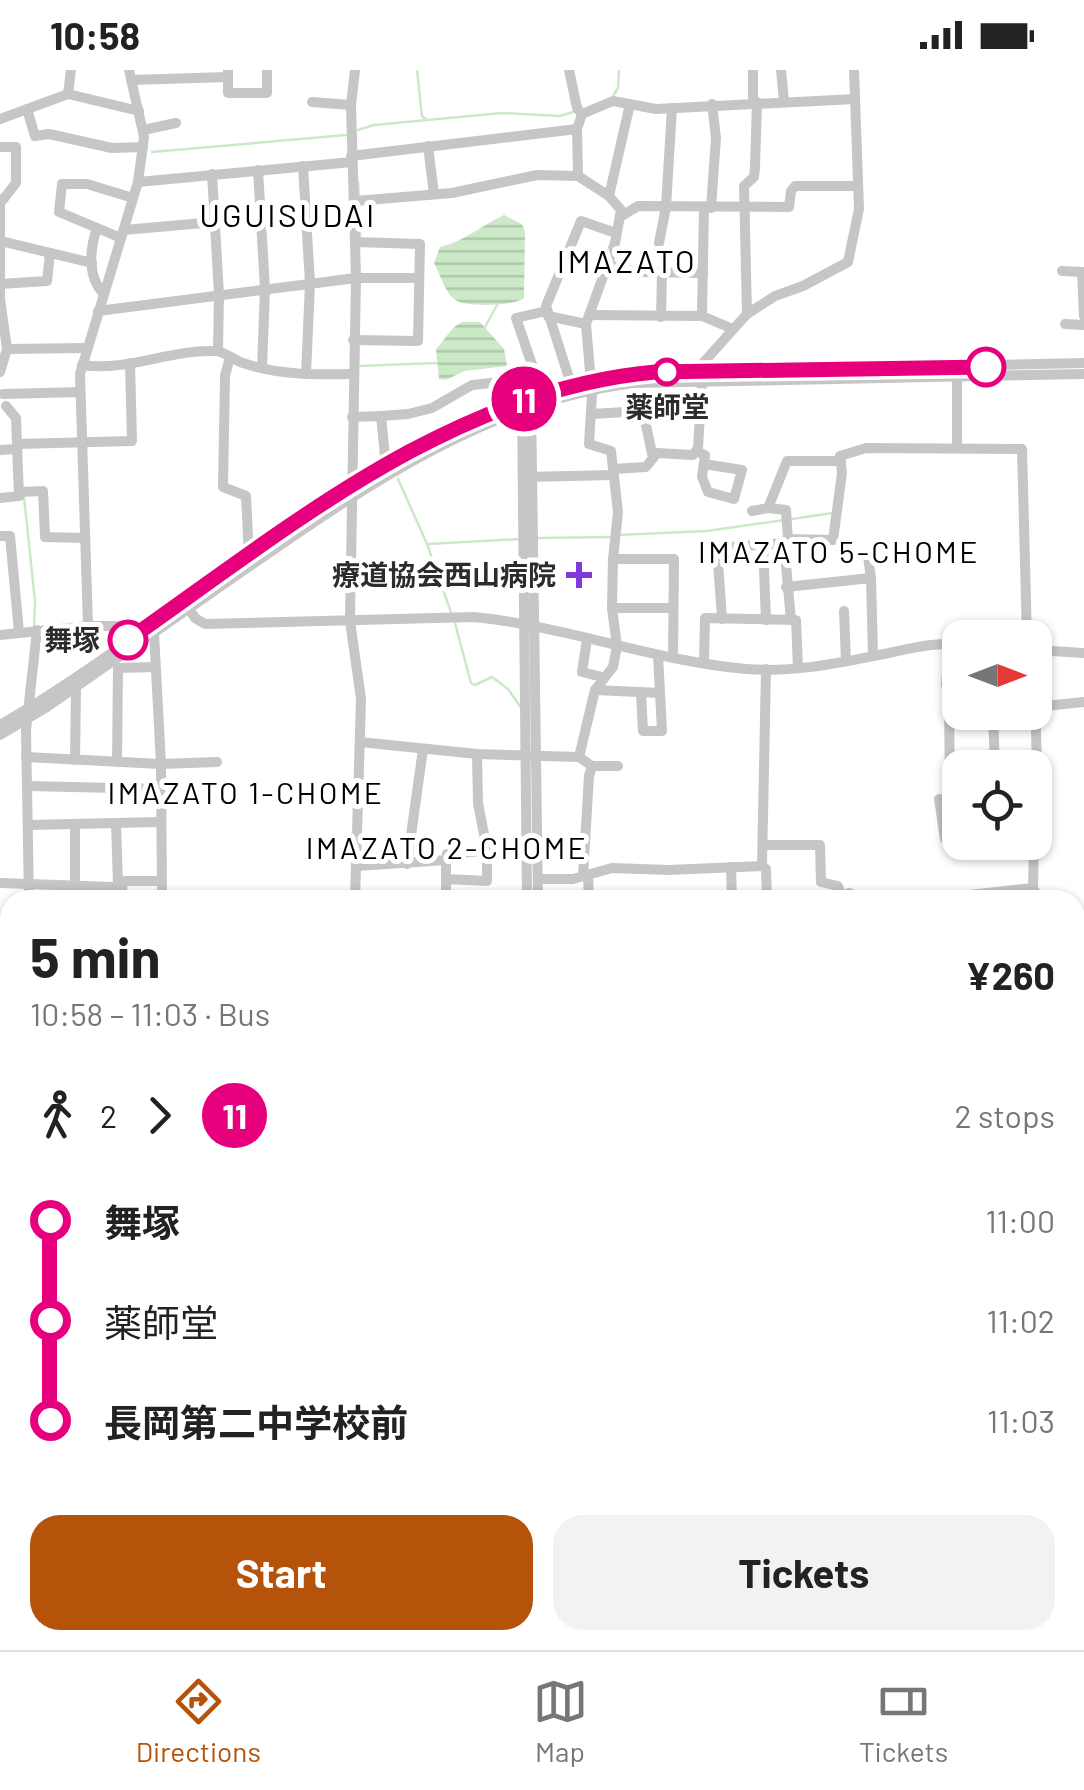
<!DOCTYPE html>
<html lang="en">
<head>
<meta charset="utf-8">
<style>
	:root { --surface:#fff; --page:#f2f2f2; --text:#222; --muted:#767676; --line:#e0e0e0; --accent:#b45309 }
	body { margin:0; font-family:Barlow,"Noto Sans JP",sans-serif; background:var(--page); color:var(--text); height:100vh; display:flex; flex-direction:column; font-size:38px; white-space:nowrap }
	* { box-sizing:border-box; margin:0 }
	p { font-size:32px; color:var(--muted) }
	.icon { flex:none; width:55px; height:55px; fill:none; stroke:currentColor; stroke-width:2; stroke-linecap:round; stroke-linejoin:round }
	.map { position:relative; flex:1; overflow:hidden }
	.side { position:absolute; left:0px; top:820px; width:1085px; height:760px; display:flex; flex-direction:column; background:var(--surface); border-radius:30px 30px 0 0; box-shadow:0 2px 8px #0004 }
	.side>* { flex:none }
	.badge { padding:0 20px; border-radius:32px; font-size:35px; line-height:65px }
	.needle { width:65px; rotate:90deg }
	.controls { position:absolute; left:942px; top:550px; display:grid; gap:20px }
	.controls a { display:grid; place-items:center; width:110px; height:110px; border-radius:20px; background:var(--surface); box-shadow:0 2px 8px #0004; font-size:50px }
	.map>.badge { position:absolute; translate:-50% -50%; box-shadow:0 0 0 5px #fff }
	.legs { display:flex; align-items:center; gap:15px; height:110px; padding:0 30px; font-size:32px }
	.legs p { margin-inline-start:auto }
	.head { display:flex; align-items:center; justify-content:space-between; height:170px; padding:0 30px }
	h1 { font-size:55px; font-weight:700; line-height:75px }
	.primary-button { display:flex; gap:20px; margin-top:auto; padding:20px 30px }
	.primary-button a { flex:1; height:115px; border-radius:30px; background:var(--accent); color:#fff; font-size:40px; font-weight:700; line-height:115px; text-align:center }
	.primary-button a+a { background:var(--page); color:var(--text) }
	ul { padding:0 30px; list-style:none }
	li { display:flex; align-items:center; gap:35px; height:100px; font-size:38px }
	li i { display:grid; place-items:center; width:15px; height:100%; margin:0 12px; background:currentColor }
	li i::after { content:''; width:25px; height:25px; margin:-12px; border:8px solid; border-radius:50%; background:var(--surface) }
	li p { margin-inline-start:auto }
	li:first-child i { background:linear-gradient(#0000 50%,currentColor 0) }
	li:last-child i { background:linear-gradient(currentColor 50%,#0000 0) }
	.status { display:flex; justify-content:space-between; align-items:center; height:70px; padding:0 50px; background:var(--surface); direction:ltr }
	.status svg { height:28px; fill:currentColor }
	.tab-bar { display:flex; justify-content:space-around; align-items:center; height:140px; border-top:2px solid var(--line); background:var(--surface); font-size:28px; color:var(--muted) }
	.tab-bar a { display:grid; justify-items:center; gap:5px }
	.tab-bar .selected { color:var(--accent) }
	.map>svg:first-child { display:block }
	.water { fill:url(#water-rules) }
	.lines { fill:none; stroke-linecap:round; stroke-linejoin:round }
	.stream { stroke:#cbe8c7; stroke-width:2.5 }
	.minor { stroke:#c6c6c6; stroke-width:10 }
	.major { stroke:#a4a4a4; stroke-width:12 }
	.rail-casing { stroke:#818181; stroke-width:6 }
	.rail { stroke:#fff; stroke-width:2.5; stroke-dasharray:8; stroke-linecap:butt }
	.line-1-casing { stroke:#fff; stroke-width:22 }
	.line-1 { stroke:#e6007e; stroke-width:15 }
	.stop-1-dot { fill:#fff; stroke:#e6007e; stroke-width:5 }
	.poi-dot { fill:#7f38da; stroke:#fff; stroke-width:4 }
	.labels { text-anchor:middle; stroke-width:10; stroke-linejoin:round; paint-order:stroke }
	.stop-label { font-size:28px; font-weight:bold; fill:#2c2c2c; stroke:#fff }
	.poi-label { font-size:28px; font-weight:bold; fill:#2c2c2c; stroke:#fff; text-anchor:end }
	.neighbourhood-label { font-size:30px; letter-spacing:2.5px; fill:#000; stroke:#fff }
	.quarter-label { font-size:32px; letter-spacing:2.5px; fill:#000; stroke:#fff }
</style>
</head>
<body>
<div class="status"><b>10:58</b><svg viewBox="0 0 49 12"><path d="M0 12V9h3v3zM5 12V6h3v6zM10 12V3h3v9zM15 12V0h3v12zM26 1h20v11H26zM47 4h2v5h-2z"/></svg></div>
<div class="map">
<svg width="1084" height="1580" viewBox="0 0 1084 1580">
	<defs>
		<pattern id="water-rules" width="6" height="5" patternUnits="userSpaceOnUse" patternTransform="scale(2.5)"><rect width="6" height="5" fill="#cbe8c7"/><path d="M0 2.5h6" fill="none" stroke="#aec7ab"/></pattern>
	</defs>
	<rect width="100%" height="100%" fill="#fff"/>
	<g class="water">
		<path d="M504 145 522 154 525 162 524 228C515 236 464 238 454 229 445 222 440 204 434 193L440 177C465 171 482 155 504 145Z"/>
		<path d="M462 252H480L504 279 507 296 464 301 446 310 439 309 436 279C445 270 451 257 462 252Z"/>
	</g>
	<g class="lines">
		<g class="stream">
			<path d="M417 0 422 46 427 50"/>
			<path d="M613 26 618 18 619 0"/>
			<path d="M358 60 374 55 502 43 560 46 573 42"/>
			<path d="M152 82 346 65"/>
			<path d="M358 112 359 129"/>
			<path d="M360 137V169"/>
			<path d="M484 259 497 235"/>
			<path d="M358 296 436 293"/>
			<path d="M398 409 427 474 452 545"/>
			<path d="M24 427 35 531 34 558"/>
			<path d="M792 449 833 443"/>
			<path d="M618 465 707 461 784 450"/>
			<path d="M538 468 610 467"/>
			<path d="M428 474 520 469"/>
			<path d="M455 553 471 613 475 615 492 607 508 619 522 639"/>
			<path d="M0 1528 10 1520"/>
		</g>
		<g class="minor">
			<path d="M228 0V23H267V0"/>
			<path d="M355 0 351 35 356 208 350 551 361 629 355 830"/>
			<path d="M569 0 577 38 582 44"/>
			<path d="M781 0 784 31"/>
			<path d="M131 10 228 7"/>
			<path d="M68 24 71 0"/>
			<path d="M312 32 351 35"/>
			<path d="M753 32V0"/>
			<path d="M27 39 35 66 49 64 112 78 143 77"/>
			<path d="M0 49 68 24 139 41"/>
			<path d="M143 60 176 53"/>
			<path d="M428 76 434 124"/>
			<path d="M0 77H16V113L2 131"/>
			<path d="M351 86 577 59"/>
			<path d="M303 96 310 213 306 304"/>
			<path d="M258 100 265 219 262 298"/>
			<path d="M212 104 219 225 218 280"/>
			<path d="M578 106 609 126 621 140 615 173 586 254"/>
			<path d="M138 112 352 92"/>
			<path d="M609 126 630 34"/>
			<path d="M0 129V229L7 279 0 302"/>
			<path d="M355 131 452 123 537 105 578 106 577 59 582 44 613 31 656 39 855 29"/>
			<path d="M711 138 716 68 712 34"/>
			<path d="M620 147 638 136 789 137 791 121 795 116H858"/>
			<path d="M97 158C90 178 87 206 103 223"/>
			<path d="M124 160 215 152"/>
			<path d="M121 168 59 142 62 114H87L133 128"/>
			<path d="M1 171 92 193"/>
			<path d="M659 173 666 137 672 38"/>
			<path d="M609 195 636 202 703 203"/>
			<path d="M1062 201 1084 202"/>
			<path d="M1082 202 1084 246"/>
			<path d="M0 214 47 211 50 183"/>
			<path d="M98 241 356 208H419"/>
			<path d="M747 244 744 116 754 107 755 98 757 32"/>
			<path d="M589 245 702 246 733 259"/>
			<path d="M548 246 586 254 592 325 589 374 611 381 618 442 613 489 612 538 617 576 613 597 595 620 579 687"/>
			<path d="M702 246 704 137"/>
			<path d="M661 247 662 203"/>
			<path d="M1065 254 1084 255"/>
			<path d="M353 270 418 271 420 174 355 172"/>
			<path d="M7 279 87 278"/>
			<path d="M230 287 225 306 223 417 246 426 249 486"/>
			<path d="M82 295C127 302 171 279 215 281 224 281 234 290 243 293 278 305 316 305 352 304"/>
			<path d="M957 304V378"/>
			<path d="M538 312 516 248 546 241"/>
			<path d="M571 314 546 236 581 151 616 163"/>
			<path d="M3 324 80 322"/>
			<path d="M531 331 538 830"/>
			<path d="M522 336 527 830"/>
			<path d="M591 344 643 341 653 388"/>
			<path d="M381 346 408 344 432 338 472 315 537 308"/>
			<path d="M352 347 381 346 386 396"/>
			<path d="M17 374 132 371 130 293"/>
			<path d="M0 380 17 379"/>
			<path d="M696 381 705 385 702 407 708 422 734 429 742 400 704 394"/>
			<path d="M613 399 646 397 657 383 693 385 698 379 703 293 747 244 775 226 803 216 848 192 859 139 854 0"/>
			<path d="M525 407 614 405"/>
			<path d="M19 422 43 421 45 467 85 468"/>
			<path d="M0 428 19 426 16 348 6 336"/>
			<path d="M768 438 786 440 788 469 833 470 842 403 840 386 866 378 1022 379 1027 568"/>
			<path d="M752 441 768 438 787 391H841"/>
			<path d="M0 466H10L19 562"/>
			<path d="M787 469 784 473 791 550"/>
			<path d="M763 473 766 550"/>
			<path d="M868 486 871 508"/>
			<path d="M613 489H674L673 588"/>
			<path d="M786 517 871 508 873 586"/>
			<path d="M187 536 195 548 205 554 474 547C566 556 654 591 746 599 793 603 839 593 884 584 908 579 935 572 960 574"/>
			<path d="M612 538H673"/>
			<path d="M844 541 846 591"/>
			<path d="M722 549 717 478 784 473"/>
			<path d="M88 556 80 304 138 112 144 67 129 0"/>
			<path d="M154 563 161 694 162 830"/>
			<path d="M0 565 88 556H117L130 572"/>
			<path d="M587 569 582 602 602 607"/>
			<path d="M1035 580 1084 583"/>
			<path d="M704 592 705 548 796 550 798 598"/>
			<path d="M766 599 762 796 766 799 767 830"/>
			<path d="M946 615 950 573"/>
			<path d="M595 620 660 623"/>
			<path d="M641 624 643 661H662L658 585"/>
			<path d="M1035 626 1038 733 1035 755"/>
			<path d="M949 637 950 716 958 724 960 741"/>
			<path d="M1035 637 1084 632"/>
			<path d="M993 642 995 698"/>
			<path d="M0 655C213 532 398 325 655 302L1084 293"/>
			<path d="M0 665 47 637C116 589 185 541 253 494 370 413 490 331 634 313L1084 304"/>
			<path d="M360 672 477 684 579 687 592 696H618"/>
			<path d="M26 687 161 694 217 692"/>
			<path d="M75 690 76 617"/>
			<path d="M117 692 118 598 155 597"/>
			<path d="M27 716 161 719"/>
			<path d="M939 729 945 769"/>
			<path d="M116 754 118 814"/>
			<path d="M29 755 160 752"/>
			<path d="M75 755V816"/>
			<path d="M943 756 960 754"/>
			<path d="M1034 772 1033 818 1040 830"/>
			<path d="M763 775H820L821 812 838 816 841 825"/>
			<path d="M407 794 423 679"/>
			<path d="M357 796 446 790 447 784 527 777"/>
			<path d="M731 797 732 830"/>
			<path d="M588 805 589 830"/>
			<path d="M583 806 589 706 592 696"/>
			<path d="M446 809 487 811V780L478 733 477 684"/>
			<path d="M538 809H573L612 798 668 800 762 796"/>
			<path d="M122 812 123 830"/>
			<path d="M0 813 114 817 125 811H161"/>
			<path d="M29 830 26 660 37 560"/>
			<path d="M446 830V790"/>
			<path d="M836 830 849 823 867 830"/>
			<path d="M924 830 1033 818"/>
			<path d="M1075 863 1084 866"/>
			<path d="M1075 898H1084"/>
			<path d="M0 944H10"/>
			<path d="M0 990H10"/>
			<path d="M0 1027H10"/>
			<path d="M0 1060H10"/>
			<path d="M1075 1107 1084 1116"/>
			<path d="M0 1116 10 1117"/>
			<path d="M6 1302 7 1438"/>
			<path d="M1083 1393 1084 1395"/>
			<path d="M1075 1425 1084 1420"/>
			<path d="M1075 1460 1084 1455"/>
			<path d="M0 1479 10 1484"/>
			<path d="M0 1520 10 1512"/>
			<path d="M0 1549 10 1548"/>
			<path d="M1075 1552V1555"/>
			<path d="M206 1570 227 1580"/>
			<path d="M300 1570 321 1580"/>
			<path d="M334 1570V1580"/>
			<path d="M379 1570V1580"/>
			<path d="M471 1570V1580"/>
			<path d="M503 1570V1580"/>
			<path d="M882 1570V1580"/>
			<path d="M987 1570 990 1580"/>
			<path d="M552 1574H760L860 1570"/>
			<path d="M934 1574 948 1570"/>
			<path d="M165 1580V1570"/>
			<path d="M435 1580 436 1570"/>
			<path d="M1033 1580 1032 1577 1062 1570"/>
			<path d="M1078 1580 1084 1570"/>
		</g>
		<g class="major">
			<path d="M1075 959H1084"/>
			<path d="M1075 969H1084"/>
			<path d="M552 1570V1580"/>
		</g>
		<defs>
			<g id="rail">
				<path d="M0 1444 10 1449"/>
				<path d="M247 1570 267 1580"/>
			</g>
		</defs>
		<use href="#rail" class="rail-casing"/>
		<use href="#rail" class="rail"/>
	</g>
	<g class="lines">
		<defs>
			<path id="line-1" d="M128 570C288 458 453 320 655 302L986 297"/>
		</defs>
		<use href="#line-1" class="line-1-casing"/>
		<use href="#line-1" class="line-1"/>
	</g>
	<g class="stop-1-dot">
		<circle cx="986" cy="297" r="18"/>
		<circle cx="667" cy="302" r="12"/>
		<circle cx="128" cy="570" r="18"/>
	</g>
	<path class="poi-dot" d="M574 490h10v10h10v10h-10v10h-10v-10h-10v-10h10z"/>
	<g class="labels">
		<g class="stop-label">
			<text x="667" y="347">薬師堂</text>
			<text x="100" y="580" text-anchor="end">舞塚</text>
		</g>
		<g class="poi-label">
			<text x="556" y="515">療道協会西山病院</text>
		</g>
		<g class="neighbourhood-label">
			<text x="839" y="493">IMAZATO 5-CHOME</text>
			<text x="246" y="734">IMAZATO 1-CHOME</text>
			<text x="447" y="789">IMAZATO 2-CHOME</text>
		</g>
		<g class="quarter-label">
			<text x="288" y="157">UGUISUDAI</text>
			<text x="627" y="203">IMAZATO</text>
		</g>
	</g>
</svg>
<div class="controls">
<a><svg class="needle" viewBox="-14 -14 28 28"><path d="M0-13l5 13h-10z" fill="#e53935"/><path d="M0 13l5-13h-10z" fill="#767676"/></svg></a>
<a><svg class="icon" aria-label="locate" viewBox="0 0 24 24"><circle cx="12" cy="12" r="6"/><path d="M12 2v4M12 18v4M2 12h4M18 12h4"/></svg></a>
</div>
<b class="badge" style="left:524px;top:329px;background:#e6007e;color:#fff">11</b>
<section class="side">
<div class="head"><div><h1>5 min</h1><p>10:58 – 11:03 · Bus</p></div><b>¥260</b></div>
<div class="legs"><svg class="icon" aria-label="walk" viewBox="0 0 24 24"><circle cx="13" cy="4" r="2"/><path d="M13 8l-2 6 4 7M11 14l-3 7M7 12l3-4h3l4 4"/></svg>2<svg class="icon" aria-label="forward" viewBox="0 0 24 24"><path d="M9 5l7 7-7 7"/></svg><b class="badge" style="background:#e6007e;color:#fff">11</b><p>2 stops</p></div>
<ul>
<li><i style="color:#e6007e"></i><b>舞塚</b><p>11:00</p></li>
<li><i style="color:#e6007e"></i><span>薬師堂</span><p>11:02</p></li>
<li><i style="color:#e6007e"></i><b>長岡第二中学校前</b><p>11:03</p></li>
</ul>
<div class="primary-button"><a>Start</a><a>Tickets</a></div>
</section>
</div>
<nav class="tab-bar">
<a class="selected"><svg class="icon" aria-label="directions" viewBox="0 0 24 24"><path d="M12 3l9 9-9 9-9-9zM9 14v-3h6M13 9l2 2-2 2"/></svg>Directions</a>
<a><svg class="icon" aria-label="map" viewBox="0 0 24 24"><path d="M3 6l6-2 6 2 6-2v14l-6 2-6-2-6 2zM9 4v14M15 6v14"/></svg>Map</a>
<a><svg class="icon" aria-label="tickets" viewBox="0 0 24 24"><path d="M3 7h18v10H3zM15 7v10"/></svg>Tickets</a>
</nav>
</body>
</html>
